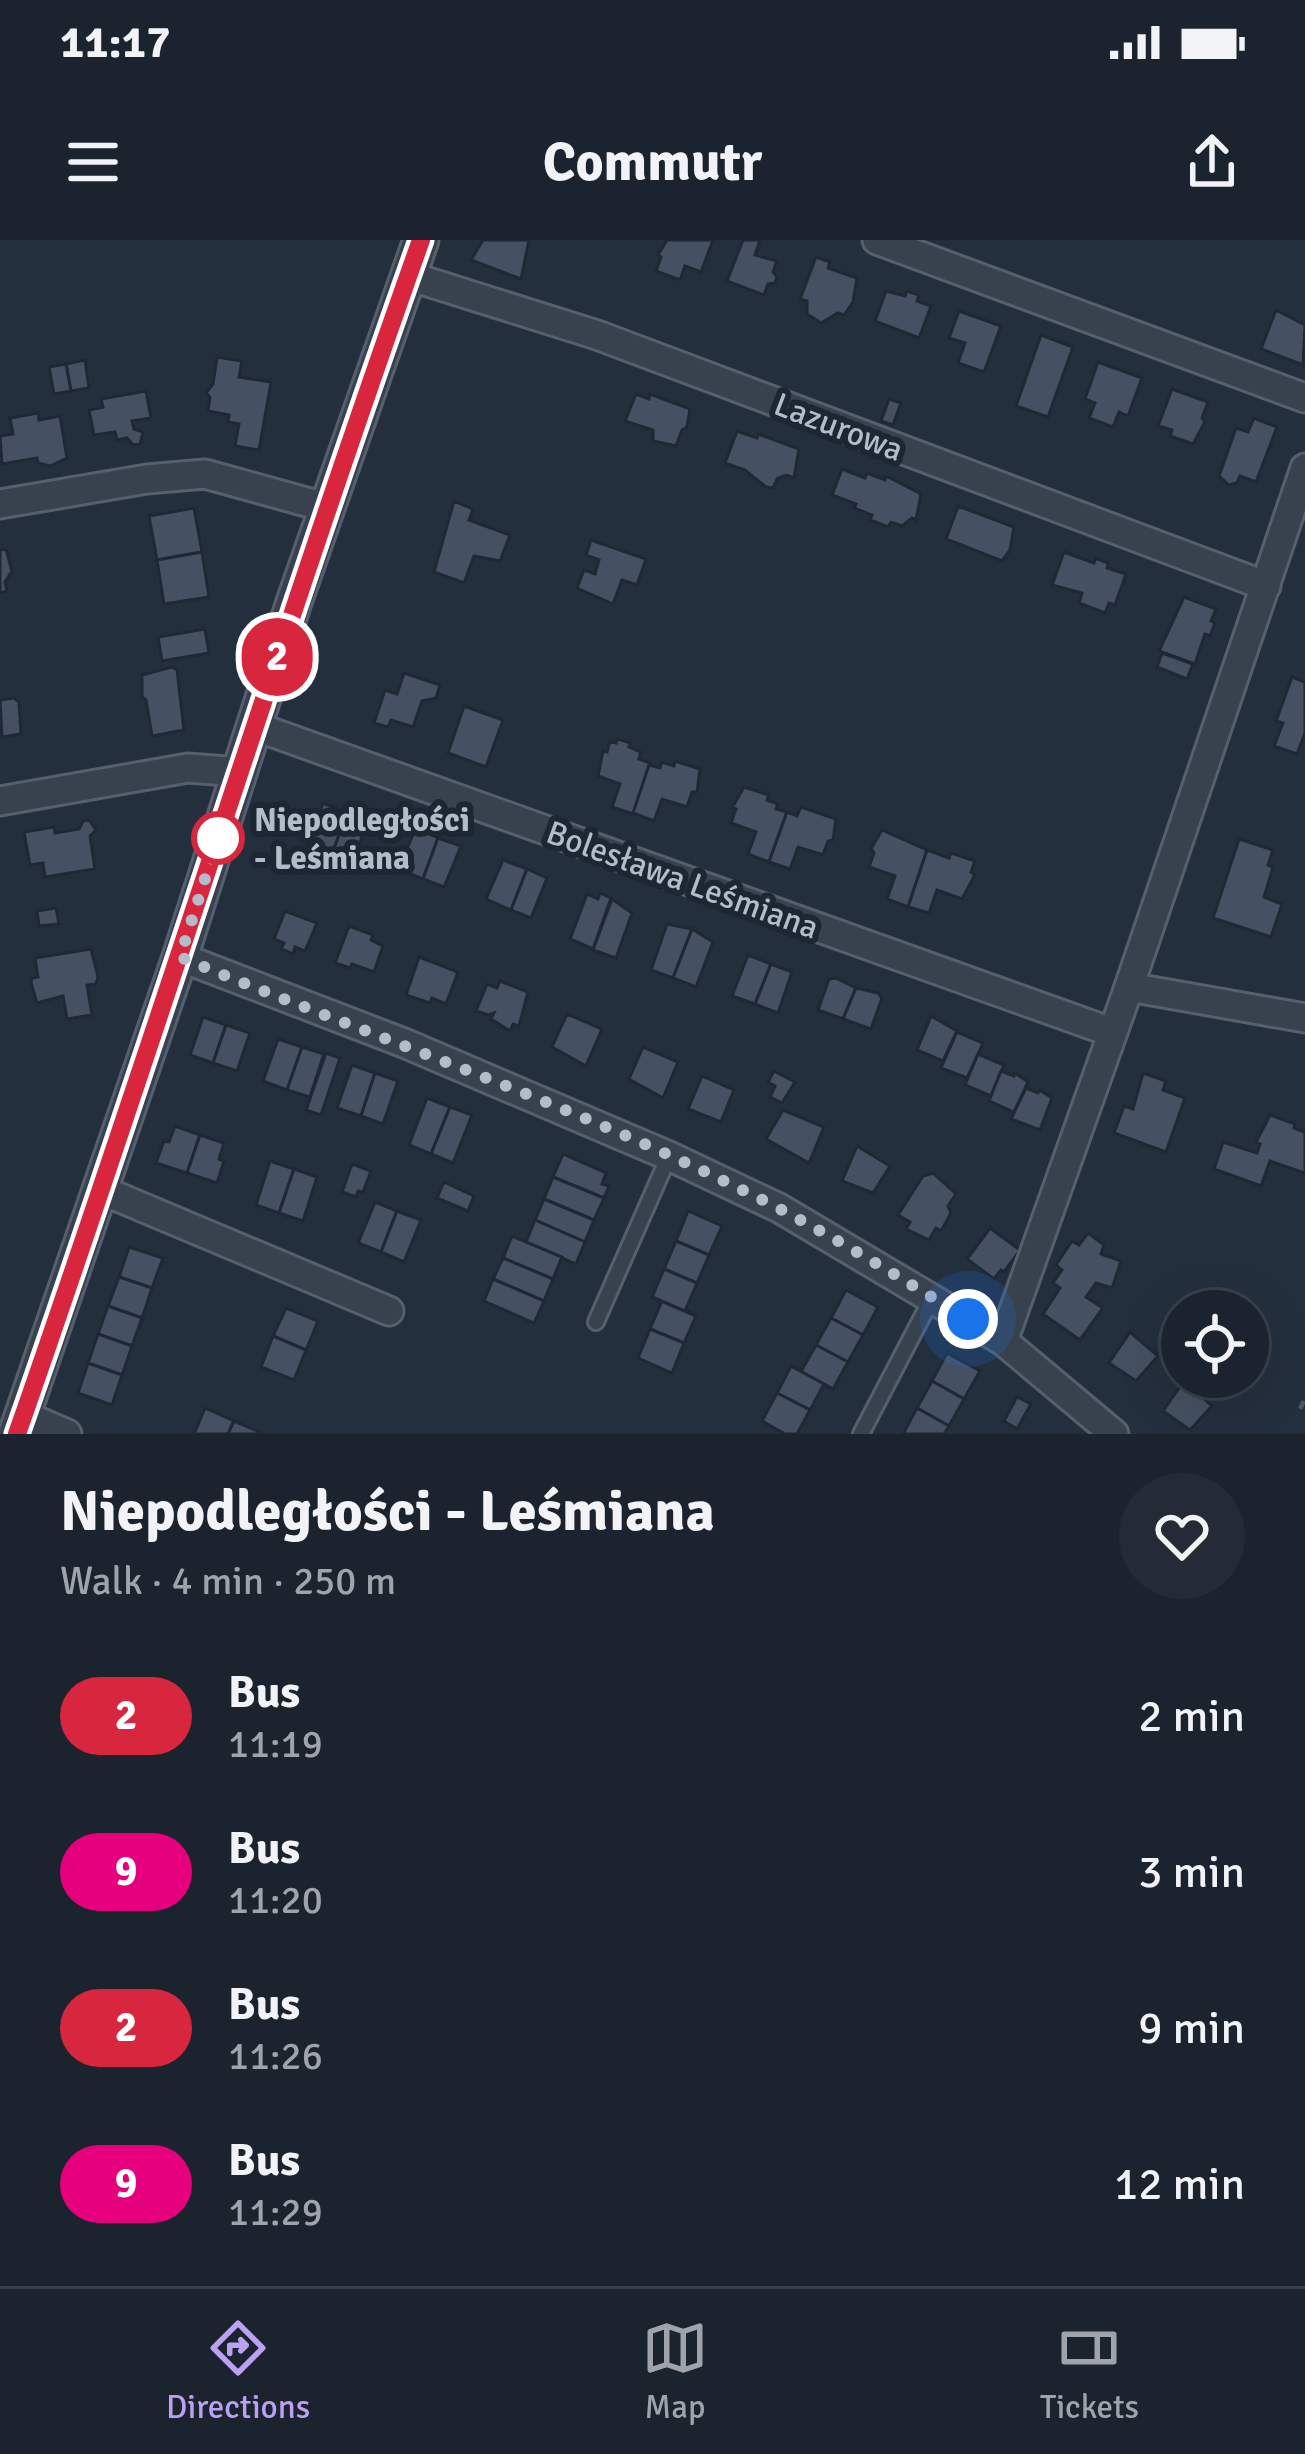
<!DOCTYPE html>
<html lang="en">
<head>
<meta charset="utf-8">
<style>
	:root { --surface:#1b232e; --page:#242b36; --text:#f1f3f6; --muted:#a0a4aa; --line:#39404a; --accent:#bca0f2 }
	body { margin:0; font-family:Signika,sans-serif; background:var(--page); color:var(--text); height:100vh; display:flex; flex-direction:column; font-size:45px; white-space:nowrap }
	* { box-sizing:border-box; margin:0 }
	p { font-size:39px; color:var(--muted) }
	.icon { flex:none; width:66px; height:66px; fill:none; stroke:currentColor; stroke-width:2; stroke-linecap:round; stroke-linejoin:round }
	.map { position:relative; height:1194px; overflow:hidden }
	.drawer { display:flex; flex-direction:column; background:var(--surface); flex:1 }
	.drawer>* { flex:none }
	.badge { padding:0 24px; border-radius:39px; font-size:42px; line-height:78px }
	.controls { position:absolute; left:1161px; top:1050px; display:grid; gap:24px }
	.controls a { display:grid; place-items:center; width:108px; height:108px; border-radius:50%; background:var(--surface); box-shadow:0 12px 48px #0002,0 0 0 3px var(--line); font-size:60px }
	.you { position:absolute; width:60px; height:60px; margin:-30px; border:9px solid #fff; border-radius:50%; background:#1a73e8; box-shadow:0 0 0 18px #1a73e833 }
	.map>.badge { position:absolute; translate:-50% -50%; box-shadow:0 0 0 6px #fff }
	.round { display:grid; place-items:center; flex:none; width:126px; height:126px; border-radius:63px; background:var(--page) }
	.headline { display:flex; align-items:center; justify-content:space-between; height:204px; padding:0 60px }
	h1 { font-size:57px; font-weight:700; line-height:90px }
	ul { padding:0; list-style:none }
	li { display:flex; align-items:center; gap:36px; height:156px; padding:0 60px }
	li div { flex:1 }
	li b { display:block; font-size:45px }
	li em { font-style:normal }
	li .badge { min-width:132px; font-weight:700; text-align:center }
	.status { display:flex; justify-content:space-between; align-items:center; height:84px; padding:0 60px; background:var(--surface); direction:ltr }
	.status svg { height:33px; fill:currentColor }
	header { display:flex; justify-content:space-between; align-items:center; height:156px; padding:0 60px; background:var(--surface); font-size:54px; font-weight:700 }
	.tabs { display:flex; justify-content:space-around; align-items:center; height:168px; border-top:3px solid var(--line); background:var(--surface); font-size:33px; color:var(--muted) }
	.tabs a { display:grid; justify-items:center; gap:6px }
	.tabs .selected { color:var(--accent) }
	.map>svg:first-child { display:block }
	.building { fill:#455162; stroke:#1f2835; stroke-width:3 }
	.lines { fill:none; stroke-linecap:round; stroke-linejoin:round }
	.service-casing { stroke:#565f6c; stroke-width:20 }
	.minor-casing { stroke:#565f6c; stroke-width:33 }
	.tertiary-casing { stroke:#565f6c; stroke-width:39 }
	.path { stroke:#44595c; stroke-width:4.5; stroke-dasharray:9 9; stroke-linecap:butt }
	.service { stroke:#38414e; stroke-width:14 }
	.minor { stroke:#38414e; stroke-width:27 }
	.tertiary { stroke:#38414e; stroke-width:33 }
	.line-casing { stroke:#fff; stroke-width:27 }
	.line { stroke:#d7263d; stroke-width:18 }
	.walk { stroke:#b4bcc9; stroke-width:12; stroke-dasharray:0 21.6 }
	.stop-dot { fill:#fff; stroke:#d7263d; stroke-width:6 }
	.labels { text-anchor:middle; stroke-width:12; stroke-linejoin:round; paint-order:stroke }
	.street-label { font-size:33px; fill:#b4bcc9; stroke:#1d2633 }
	.stop-label { font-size:33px; font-weight:bold; fill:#b4bcc9; stroke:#1d2633; text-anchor:start }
</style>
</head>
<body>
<div class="status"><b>11:17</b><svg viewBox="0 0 49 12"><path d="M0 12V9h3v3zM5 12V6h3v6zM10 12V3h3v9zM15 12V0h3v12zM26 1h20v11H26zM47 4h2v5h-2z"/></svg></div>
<header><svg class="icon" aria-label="menu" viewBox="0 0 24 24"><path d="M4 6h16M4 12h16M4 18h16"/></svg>Commutr<svg class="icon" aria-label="share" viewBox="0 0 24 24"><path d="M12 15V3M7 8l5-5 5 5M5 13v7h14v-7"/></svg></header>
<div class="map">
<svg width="1305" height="1194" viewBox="0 0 1305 1194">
	<rect width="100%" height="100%" fill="#242f3e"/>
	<g class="building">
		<path d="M483 0H529L521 39 471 20Z"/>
		<path d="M667 0H713L701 32 685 26 680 40 656 31 661 17 658 15Z"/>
		<path d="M743 0H760L755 15 777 21 773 32 777 37 775 43 768 44 764 55 727 41Z"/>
		<path d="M816 17 830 22 828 28 857 38 853 62 844 75 838 73 821 83 807 74V61L800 59Z"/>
		<path d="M886 51 905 56 907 51 919 55 917 61 931 66 919 98 875 81Z"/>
		<path d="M1276 70 1305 85 1303 125 1261 109Z"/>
		<path d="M959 71 1001 86 984 132 958 123 965 103 949 98Z"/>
		<path d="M1041 95 1073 107 1048 177 1016 166Z"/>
		<path d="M217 117 242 121 239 137 271 142 259 210 235 206 239 184 228 182 229 175 208 171 210 157 206 153 213 144Z"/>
		<path d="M85 120 89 148 71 151 66 124Z"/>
		<path d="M1098 122 1142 138 1128 176 1119 172 1113 187 1089 178 1095 163 1085 159Z"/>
		<path d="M66 124 71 151 54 154 49 127Z"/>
		<path d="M1172 149 1208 162 1202 178 1205 182 1193 204 1170 196 1172 190 1158 186Z"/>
		<path d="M146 151 151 178 132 181 134 189 143 192 140 204 133 205 127 198 117 200 115 192 94 195 89 170 103 167 101 159Z"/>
		<path d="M636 154 649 159 650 154 690 169 687 187 682 190 676 206 653 201V190L625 181Z"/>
		<path d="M889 159 901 163 893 185 881 181Z"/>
		<path d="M38 173 39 180 60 176 67 218 50 226 38 223 37 218 2 224 0 196 13 194 10 178Z"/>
		<path d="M1254 178 1277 187 1256 242 1240 236 1237 243 1229 245 1219 236 1236 188 1248 192Z"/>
		<path d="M737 191 757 198 758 194 799 209 794 238 786 235 777 239 773 248 766 247 745 230 725 223Z"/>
		<path d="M842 229 865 238 867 233 885 240 886 236 921 254 916 280 912 278 902 286 891 282 888 287 870 280 872 275 854 268 856 264 832 255Z"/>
		<path d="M454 261 473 269 469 280 510 295 500 321 474 316 464 343 434 332Z"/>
		<path d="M958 266 1014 287 1010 310 1002 321 946 299Z"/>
		<path d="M194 268 202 312 157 320 149 276Z"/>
		<path d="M591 300 646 319 637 345 622 340 613 364 577 348 584 330 595 334 599 320 586 315Z"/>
		<path d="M6 309 12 331 5 342 7 351 0 353V310Z"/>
		<path d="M202 312 209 357 164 364 157 320Z"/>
		<path d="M1064 312 1094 323 1096 318 1108 323 1107 328 1126 334 1115 365 1109 363 1105 373 1079 363 1082 353 1052 345Z"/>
		<path d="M1184 357 1216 369 1211 381 1215 383 1210 396 1205 394 1195 424 1159 411Z"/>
		<path d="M205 389 209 413 162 421 158 397Z"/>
		<path d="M1162 413 1193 424 1187 439 1157 427Z"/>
		<path d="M172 427 177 430 184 490 152 496 146 460 142 457V435Z"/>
		<path d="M404 433 440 445 436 458 422 461 413 487 391 480 388 487 374 483 385 450 397 454Z"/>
		<path d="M1292 437 1305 442V493L1297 514 1274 506 1283 483 1276 481Z"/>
		<path d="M14 458 19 462 21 494 2 497 0 460Z"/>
		<path d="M464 466 503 480 486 527 448 513Z"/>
		<path d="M617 499 631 503 629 507 641 512 639 519 650 523 633 574 612 567 620 544 598 536 603 511 607 512 610 501 616 503Z"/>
		<path d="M675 521 700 529 697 552H692L687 567 662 559 654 581 633 573 649 525 660 528 662 522 674 526Z"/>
		<path d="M744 547 769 555 767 560 778 564 776 569 787 572 769 622 748 614 756 592 731 583 736 569 732 568Z"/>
		<path d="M323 563 347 573 332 614 307 605Z"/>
		<path d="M801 567 836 579 833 600 828 601 823 615 798 607 790 629 769 622 787 572 797 576Z"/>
		<path d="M347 573 368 581 353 622 332 614Z"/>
		<path d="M89 580 96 590 90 596 95 629 45 637 43 623 30 625 24 592 54 587 55 593 79 589 83 581Z"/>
		<path d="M416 588 438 598 423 639 398 629Z"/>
		<path d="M882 590 927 610 908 667 887 659 895 636 869 627 874 613 871 609Z"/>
		<path d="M438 598 461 606 444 647 423 639Z"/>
		<path d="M1239 599 1273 610 1268 625 1273 627 1264 657 1282 664 1271 697 1213 678Z"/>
		<path d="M927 610 949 618 951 613 975 621 971 632 975 635 962 659 937 650 929 673 908 667Z"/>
		<path d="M503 620 527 629 511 670 486 659Z"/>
		<path d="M527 629 547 638 531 678 511 670Z"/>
		<path d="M600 653 611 658 593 709 570 699 587 654 598 659Z"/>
		<path d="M612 659 632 673 616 718 593 710Z"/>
		<path d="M56 668 59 684 39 686 37 671Z"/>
		<path d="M285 671 317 683 305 711 295 707 293 714 281 709 284 703 274 699Z"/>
		<path d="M667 684 692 689 673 738 651 730Z"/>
		<path d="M349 686 373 695 371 700 383 706 374 732 352 724 350 728 335 723Z"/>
		<path d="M692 689 713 702 696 747 673 738Z"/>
		<path d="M91 709 98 737 96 744 87 745 92 775 67 779 63 756 37 763 31 743 32 738 38 737 35 718Z"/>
		<path d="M748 715 771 724 755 764 732 756Z"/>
		<path d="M419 717 458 732 446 764 432 758 430 763 406 755Z"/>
		<path d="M771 724 792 732 778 773 755 764Z"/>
		<path d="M836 738 856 748 843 779 818 770 829 739Z"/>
		<path d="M500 741 528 752 519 786 513 784 510 791 491 779 494 773 488 775 476 771 487 744 497 748Z"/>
		<path d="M856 748 878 753 882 758 871 789 843 779Z"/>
		<path d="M567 774 602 789 586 826 552 807Z"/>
		<path d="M931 776 957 791 943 821 917 810Z"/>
		<path d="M203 777 226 785 213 823 190 815Z"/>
		<path d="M226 785 250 793 237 831 213 823Z"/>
		<path d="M957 792 983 803 967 838 941 828Z"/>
		<path d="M278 799 302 807 287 850 263 841Z"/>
		<path d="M302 807 324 814 310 857 287 850Z"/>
		<path d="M643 807 678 822 663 858 629 839Z"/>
		<path d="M326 813 340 818 321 875 306 870Z"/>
		<path d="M978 814 1004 825 991 856 965 845Z"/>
		<path d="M352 825 375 833 361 876 337 868Z"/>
		<path d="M774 831 795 842 782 863 770 857 775 846 768 842Z"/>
		<path d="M1001 831 1014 836 1015 833 1028 842 1014 872 989 861Z"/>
		<path d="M375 833 398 841 383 884 361 876Z"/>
		<path d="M1143 833 1166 841 1163 850 1185 858 1166 912 1114 893 1124 866 1133 869Z"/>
		<path d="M702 836 734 850 721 882 688 869Z"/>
		<path d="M1026 848 1038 853 1040 850 1052 858 1040 890 1011 879Z"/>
		<path d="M427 858 450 867 431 914 409 905Z"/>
		<path d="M450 867 472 875 453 923 431 914Z"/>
		<path d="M783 870 824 887 809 923 766 899Z"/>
		<path d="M1270 875 1295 884 1294 888 1304 892 1305 889V933L1270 921 1261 946 1214 929 1223 902 1257 913 1260 904 1256 902Z"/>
		<path d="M175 886 200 895 187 933 156 923 164 901 169 902Z"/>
		<path d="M200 895 224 903 219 919 224 921 217 943 187 933Z"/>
		<path d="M857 906 890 926 873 953 842 941Z"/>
		<path d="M563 914 606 933 602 944 609 946 604 958 553 937Z"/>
		<path d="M270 921 294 929 279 973 256 965Z"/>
		<path d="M352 924 371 931 363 952 358 951 356 957 342 952Z"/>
		<path d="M294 929 317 937 303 981 279 973Z"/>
		<path d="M933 933 956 954 948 966 951 973 941 991 936 988 929 1000 906 989 910 982 898 975 923 936Z"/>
		<path d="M553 937 604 958 594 980 544 959Z"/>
		<path d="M444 942 474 956 468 971 437 958Z"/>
		<path d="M544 959 594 980 585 1002 535 980Z"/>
		<path d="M375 962 397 971 381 1012 358 1003Z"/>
		<path d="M397 971 421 980 404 1022 381 1012Z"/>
		<path d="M688 971 722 986 709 1015 676 1001Z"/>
		<path d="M535 980 585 1002 576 1024 526 1002Z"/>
		<path d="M990 988 1020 1010 1004 1032 1001 1030 994 1039 967 1019Z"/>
		<path d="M1088 993 1104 1005 1101 1014 1121 1021 1112 1048 1096 1043 1086 1057 1103 1068 1080 1100 1043 1074 1060 1048 1053 1043 1062 1030 1056 1025 1072 1001 1079 1005Z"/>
		<path d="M512 996 562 1017 553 1039 503 1018Z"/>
		<path d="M676 1001 709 1015 697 1043 664 1029Z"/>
		<path d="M129 1007 163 1018 152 1048 119 1037Z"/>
		<path d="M503 1018 553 1039 544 1061 493 1039Z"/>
		<path d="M664 1029 697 1043 686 1069 696 1076 652 1057Z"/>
		<path d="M119 1037 152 1048 142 1078 108 1066Z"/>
		<path d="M493 1039 544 1061 534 1083 484 1061Z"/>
		<path d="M846 1050 878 1067 863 1095 831 1078Z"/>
		<path d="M652 1057 696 1076 684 1103 650 1089 661 1063Z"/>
		<path d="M108 1066 142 1078 132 1106 98 1094Z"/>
		<path d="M286 1068 318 1081 306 1110 273 1096Z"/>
		<path d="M831 1078 863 1095 848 1122 816 1105Z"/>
		<path d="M650 1089 684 1103 672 1133 638 1118Z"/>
		<path d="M1130 1092 1158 1116 1136 1141 1109 1123Z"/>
		<path d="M98 1094 132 1106 122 1135 88 1123Z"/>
		<path d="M273 1096 306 1110 294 1140 261 1127Z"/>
		<path d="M816 1105 848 1122 833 1149 791 1126 802 1130Z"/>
		<path d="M947 1113 980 1131 964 1159 932 1141Z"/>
		<path d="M88 1123 122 1135 112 1165 78 1153Z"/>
		<path d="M791 1126 833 1149 823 1146 810 1170 777 1153Z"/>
		<path d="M932 1141 964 1159 949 1186 917 1168Z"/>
		<path d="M1184 1141 1212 1166 1190 1190 1163 1171Z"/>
		<path d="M777 1153 810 1170 797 1194H785L762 1181Z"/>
		<path d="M1017 1157 1031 1164 1017 1189 1004 1181Z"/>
		<path d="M205 1168 234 1181 228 1194H194Z"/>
		<path d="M917 1168 949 1186 944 1194H903Z"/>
		<path d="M234 1181 262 1193 261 1194H228Z"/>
	</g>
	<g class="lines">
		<defs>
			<g id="service">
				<path d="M596 1082 669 916"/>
				<path d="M861 1194 932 1058"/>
			</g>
			<g id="minor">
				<path d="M877 0 1305 158"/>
				<path d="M409 36 597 95 1266 346"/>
				<path d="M0 264 147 239 205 234 328 268"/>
				<path d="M254 486 1111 792"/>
				<path d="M0 561 188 528 240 532"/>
				<path d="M180 717 404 803 669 916 779 968 1003 1101 1114 1194"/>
				<path d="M1129 747 1305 778"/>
				<path d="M99 949 389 1071"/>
				<path d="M1003 1101 1129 747 1305 228"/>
				<path d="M23 1175 67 1194"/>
			</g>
			<path id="tertiary" d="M16 1194 180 717 294 362 421 0"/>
		</defs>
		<use href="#service" class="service-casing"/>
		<use href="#minor" class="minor-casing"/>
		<use href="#tertiary" class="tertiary-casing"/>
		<path class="path" d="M1300 1169 1305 1158"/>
		<use href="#service" class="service"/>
		<use href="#minor" class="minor"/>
		<use href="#tertiary" class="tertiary"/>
	</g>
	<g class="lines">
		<defs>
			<path id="line" d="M17 1194C156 798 280 396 421 0"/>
		</defs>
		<use href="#line" class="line-casing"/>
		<use href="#line" class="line"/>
		<path class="walk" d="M218 598 180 717C379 800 586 868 778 968 843 1002 905 1041 968 1079"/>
	</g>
	<circle class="stop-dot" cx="218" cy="598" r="24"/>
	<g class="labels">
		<g class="street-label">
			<text transform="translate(839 186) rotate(21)" y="12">Lazurowa</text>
			<text transform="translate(683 639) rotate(20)" y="12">Bolesława Leśmiana</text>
		</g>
		<g class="stop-label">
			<text x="254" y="591">Niepodległości<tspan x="254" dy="38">- Leśmiana</tspan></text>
		</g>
	</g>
</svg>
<div class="controls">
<a><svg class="icon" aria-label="locate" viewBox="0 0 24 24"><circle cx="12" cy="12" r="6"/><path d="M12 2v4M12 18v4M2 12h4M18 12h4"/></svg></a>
</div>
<div class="you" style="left:968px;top:1079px"></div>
<b class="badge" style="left:277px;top:417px;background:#d7263d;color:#fff">2</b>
</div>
<section class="drawer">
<div class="headline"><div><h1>Niepodległości - Leśmiana</h1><p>Walk · 4 min · 250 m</p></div><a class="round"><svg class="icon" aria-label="heart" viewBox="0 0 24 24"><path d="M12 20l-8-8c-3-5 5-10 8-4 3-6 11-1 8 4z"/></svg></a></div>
<ul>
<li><span class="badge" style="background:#d7263d;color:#fff">2</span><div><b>Bus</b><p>11:19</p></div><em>2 min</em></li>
<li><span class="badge" style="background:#e6007e;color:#fff">9</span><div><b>Bus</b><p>11:20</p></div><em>3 min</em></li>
<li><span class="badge" style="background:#d7263d;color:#fff">2</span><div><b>Bus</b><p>11:26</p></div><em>9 min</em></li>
<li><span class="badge" style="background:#e6007e;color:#fff">9</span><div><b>Bus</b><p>11:29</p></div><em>12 min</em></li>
</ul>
</section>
<nav class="tabs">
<a class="selected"><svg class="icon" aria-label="directions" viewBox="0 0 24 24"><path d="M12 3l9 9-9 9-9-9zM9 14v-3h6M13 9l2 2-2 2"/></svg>Directions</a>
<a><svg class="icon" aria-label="map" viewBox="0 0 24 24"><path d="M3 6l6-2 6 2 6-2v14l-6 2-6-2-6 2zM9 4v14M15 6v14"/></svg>Map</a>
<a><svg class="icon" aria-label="tickets" viewBox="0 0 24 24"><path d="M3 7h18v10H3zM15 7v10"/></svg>Tickets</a>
</nav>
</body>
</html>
